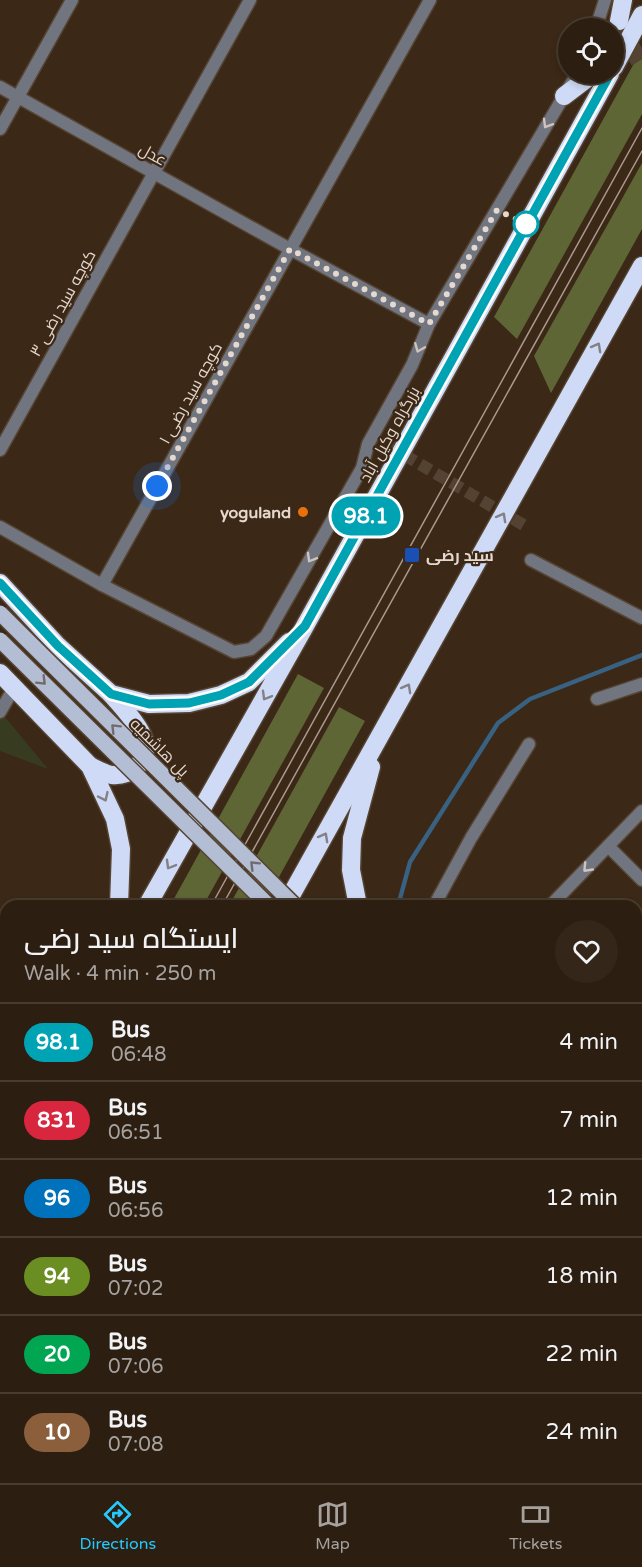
<!DOCTYPE html>
<html lang="en">
<head>
<meta charset="utf-8">
<style>
	:root { --surface:#2c1e10; --page:#342719; --text:#f1f3f6; --muted:#a6a29f; --line:#483c30; --accent:#24c9fe }
	body { margin:0; font-family:"Varela Round",Cairo,sans-serif; background:var(--page); color:var(--text); height:100vh; display:flex; flex-direction:column; font-size:22px; white-space:nowrap }
	* { box-sizing:border-box; margin:0 }
	p { font-size:20px; color:var(--muted) }
	.icon { flex:none; width:33px; height:33px; fill:none; stroke:currentColor; stroke-width:2; stroke-linecap:round; stroke-linejoin:round }
	.map { position:relative; flex:1; overflow:hidden }
	.panel { position:absolute; left:0px; top:900px; width:642px; height:584px; display:flex; flex-direction:column; background:var(--surface); border-radius:18px 18px 0 0; box-shadow:0 3px 9px #0003,0 0 0 2px var(--line) }
	.panel>* { flex:none }
	.badge { padding:0 12px; border-radius:20px; font-size:21px; line-height:39px }
	.controls { position:absolute; left:558px; top:18px; display:grid; gap:12px }
	.controls a { display:grid; place-items:center; width:66px; height:66px; border-radius:50%; background:var(--surface); box-shadow:0 3px 9px #0003,0 0 0 2px var(--line); font-size:30px }
	.you { position:absolute; width:30px; height:30px; margin:-15px; border:4px solid #fff; border-radius:50%; background:#1a73e8; box-shadow:0 0 0 9px #1a73e833 }
	.map>.badge { position:absolute; translate:-50% -50%; box-shadow:0 0 0 3px #fff }
	.round { display:grid; place-items:center; flex:none; width:63px; height:63px; border-radius:32px; background:var(--page) }
	.headline { display:flex; align-items:center; justify-content:space-between; height:102px; padding:0 24px }
	h1 { font-size:28px; font-weight:600; line-height:45px }
	ul { padding:0; list-style:none }
	li { display:flex; align-items:center; gap:18px; height:78px; padding:0 24px; border-top:2px solid var(--line) }
	li div { flex:1 }
	li b { display:block; font-size:22px }
	li em { font-style:normal }
	li .badge { min-width:66px; font-weight:700; text-align:center }
	.tab-bar { display:flex; justify-content:space-around; align-items:center; height:84px; border-top:2px solid var(--line); background:var(--surface); font-size:16px; color:var(--muted) }
	.tab-bar a { display:grid; justify-items:center; gap:3px }
	.tab-bar .selected { color:var(--accent) }
	.map>svg:first-child { display:block }
	.green { fill:#373c21 }
	.forest { fill:#5f6636 }
	.lines { fill:none; stroke-linecap:round; stroke-linejoin:round }
	.stream { stroke:#386182; stroke-width:4.5 }
	.street-tunnel { stroke:#544232; stroke-width:12; stroke-dasharray:12 6; stroke-linecap:butt }
	.highway-tunnel { stroke:#544232; stroke-width:18; stroke-dasharray:18 9; stroke-linecap:butt }
	.street-casing { stroke:#564433; stroke-width:15 }
	.primary-casing { stroke:#564433; stroke-width:18 }
	.highway-casing { stroke:#564433; stroke-width:21 }
	.street { stroke:#707580; stroke-width:12 }
	.primary { stroke:#b3bdd4; stroke-width:15 }
	.highway { stroke:#cedaf6; stroke-width:18 }
	.tram { stroke:#a99a8d; stroke-width:1.5 }
	.primary-bridge-casing { stroke:#564433; stroke-width:18; stroke-linecap:butt }
	.primary-bridge { stroke:#b3bdd4; stroke-width:15 }
	.oneway { stroke:#cec4be }
	.oneway2 { stroke:#848186 }
	.oneway3 { stroke:#716b6b }
	.line-casing { stroke:#fff; stroke-width:14 }
	.line { stroke:#00a3b4; stroke-width:9 }
	.walk { stroke:#e5d8ce; stroke-width:6; stroke-dasharray:0 10.8 }
	.stop-dot { fill:#fff; stroke:#00a3b4; stroke-width:3 }
	.food-dot { fill:#e8710a; stroke:#3b2816; stroke-width:2 }
	.transit-dot { fill:#1a4fb4; stroke:#3b2816; stroke-width:2 }
	.labels { text-anchor:middle; stroke-width:4.5; stroke-linejoin:round; paint-order:stroke }
	.street-label { font-size:16px; fill:#e5d8ce; stroke:#3b2816 }
	.poi-label { font-size:16px; font-weight:bold; fill:#e5d8ce; stroke:#3b2816; text-anchor:end }
</style>
</head>
<body>
<div class="map">
<svg width="642" height="1483" viewBox="0 0 642 1483">
	<rect width="100%" height="100%" fill="#3b2816"/>
	<path class="green" d="M0 711 48 769 0 751Z"/>
	<g class="forest">
		<path d="M642 49V114L517 339 494 317Z"/>
		<path d="M642 163V229L551 393 534 356Z"/>
		<path d="M298 674 324 688 203 906H170Z"/>
		<path d="M339 707 365 721 263 906H229Z"/>
		<path d="M6 1202V1263L0 1273V1213Z"/>
		<path d="M6 1309V1370L0 1381V1320Z"/>
	</g>
	<g class="lines">
		<g class="stream">
			<path d="M398 906 410 862 498 723 530 699 642 655"/>
			<path d="M162 1483 165 1478"/>
		</g>
		<path class="street-tunnel" d="M389 446 527 527"/>
		<path class="highway-tunnel" d="M619 21 626 39 642 65"/>
		<defs>
			<g id="street">
				<path d="M596 28 605 0"/>
				<path d="M0 87 290 249 429 324"/>
				<path d="M0 129 72 0"/>
				<path d="M0 450 250 0"/>
				<path d="M0 527 102 585 234 652 251 649 266 636 362 468 368 444 412 365 429 324 577 74"/>
				<path d="M531 560 642 618"/>
				<path d="M102 585 430 0"/>
				<path d="M597 699 642 684"/>
				<path d="M0 712 14 688"/>
				<path d="M608 846 642 880"/>
				<path d="M434 906 471 838 529 744"/>
				<path d="M550 906 642 811"/>
				<path d="M636 1195 642 1189"/>
				<path d="M636 1394 642 1388"/>
				<path d="M304 1478 310 1483"/>
				<path d="M141 1483 144 1478"/>
				<path d="M362 1483 367 1478"/>
				<path d="M550 1483 555 1478"/>
			</g>
			<g id="primary">
				<path d="M636 1240 642 1246"/>
				<path d="M636 1283 642 1289"/>
			</g>
			<g id="highway">
				<path d="M619 21 623 0"/>
				<path d="M614 67 642 15"/>
				<path d="M564 96 593 74"/>
				<path d="M0 583 58 646 111 694 149 704 189 703 221 695 249 682 289 642"/>
				<path d="M0 673 90 766 115 819 121 849 119 906"/>
				<path d="M90 766C97 769 104 774 112 775 131 777 150 761 144 740 140 725 121 706 111 694"/>
				<path d="M147 906 305 626 610 74"/>
				<path d="M285 906 642 266"/>
				<path d="M358 906 351 870 352 838 371 767"/>
				<path d="M0 1121 6 1110"/>
				<path d="M0 1167 6 1156"/>
				<path d="M636 1202 642 1211"/>
				<path d="M636 1305 642 1309"/>
				<path d="M0 1421 6 1410"/>
			</g>
		</defs>
		<use href="#street" class="street-casing"/>
		<use href="#primary" class="primary-casing"/>
		<use href="#highway" class="highway-casing"/>
		<use href="#street" class="street"/>
		<use href="#primary" class="primary"/>
		<use href="#highway" class="highway"/>
		<g class="tram">
			<path d="M211 906 642 128"/>
			<path d="M222 906 642 151"/>
			<path d="M0 1284 6 1273"/>
			<path d="M0 1305 6 1294"/>
		</g>
		<defs>
			<g id="primary-bridge">
				<path d="M0 613 295 906"/>
				<path d="M0 640 269 906"/>
			</g>
		</defs>
		<use href="#primary-bridge" class="primary-bridge-casing"/>
		<use href="#primary-bridge" class="primary-bridge"/>
	</g>
	<defs><path id="oneway-chevron" d="M-2-3.5L2.5 0L-2 3.5" fill="none" stroke-width="1.6" stroke-linecap="round" stroke-linejoin="round" transform="scale(1.5)"/></defs>
	<g class="oneway">
		<use href="#oneway-chevron" transform="translate(547 124) rotate(121)"/>
		<use href="#oneway-chevron" transform="translate(419 348) rotate(112)"/>
		<use href="#oneway-chevron" transform="translate(311 558) rotate(120)"/>
		<use href="#oneway-chevron" transform="translate(587 868) rotate(134)"/>
	</g>
	<g class="oneway2">
		<use href="#oneway-chevron" transform="translate(597 347) rotate(-61)"/>
		<use href="#oneway-chevron" transform="translate(502 517) rotate(-61)"/>
		<use href="#oneway-chevron" transform="translate(407 688) rotate(-61)"/>
		<use href="#oneway-chevron" transform="translate(266 696) rotate(120)"/>
		<use href="#oneway-chevron" transform="translate(104 797) rotate(65)"/>
		<use href="#oneway-chevron" transform="translate(324 837) rotate(-61)"/>
		<use href="#oneway-chevron" transform="translate(170 865) rotate(120)"/>
	</g>
	<g class="oneway3">
		<use href="#oneway-chevron" transform="translate(42 681) rotate(45)"/>
		<use href="#oneway-chevron" transform="translate(115 728) rotate(-135)"/>
		<use href="#oneway-chevron" transform="translate(254 865) rotate(-135)"/>
	</g>
	<g class="lines">
		<defs>
			<path id="line" d="M0 583 58 646 111 694 149 704 189 703 221 695 249 682 305 626 610 74"/>
		</defs>
		<use href="#line" class="line-casing"/>
		<use href="#line" class="line"/>
		<path class="walk" d="M157 486 290 249 429 324 497 210 526 224"/>
	</g>
	<circle class="stop-dot" cx="526" cy="224" r="12"/>
	<circle class="food-dot" cx="303" cy="512" r="6"/>
	<rect class="transit-dot" x="404" y="547" width="16" height="16" rx="3"/>
	<g class="labels">
		<g class="street-label">
			<text transform="translate(153 154) rotate(29)" y="6">عدل</text>
			<text transform="translate(62 303) rotate(-61)" y="6">کوچه سید رضی ۳</text>
			<text transform="translate(190 393) rotate(-61)" y="6">کوچه سید رضی ۱</text>
			<text transform="translate(389 434) rotate(-61)" y="6">بزرگراه وکیل آباد</text>
			<text transform="translate(160 747) rotate(45)" y="6">پل هاشمیه</text>
		</g>
		<g class="poi-label">
			<text x="291" y="518">yoguland</text>
			<text x="426" y="561" text-anchor="start">سید رضی</text>
		</g>
	</g>
</svg>
<div class="controls">
<a><svg class="icon" aria-label="locate" viewBox="0 0 24 24"><circle cx="12" cy="12" r="6"/><path d="M12 2v4M12 18v4M2 12h4M18 12h4"/></svg></a>
</div>
<div class="you" style="left:157px;top:486px"></div>
<b class="badge" style="left:366px;top:516px;background:#00a3b4;color:#fff">98.1</b>
<section class="panel">
<div class="headline"><div><h1>ایستگاه سید رضی</h1><p>Walk · 4 min · 250 m</p></div><a class="round"><svg class="icon" aria-label="heart" viewBox="0 0 24 24"><path d="M12 20l-8-8c-3-5 5-10 8-4 3-6 11-1 8 4z"/></svg></a></div>
<ul>
<li><span class="badge" style="background:#00a3b4;color:#fff">98.1</span><div><b>Bus</b><p>06:48</p></div><em>4 min</em></li>
<li><span class="badge" style="background:#d7263d;color:#fff">831</span><div><b>Bus</b><p>06:51</p></div><em>7 min</em></li>
<li><span class="badge" style="background:#0072bc;color:#fff">96</span><div><b>Bus</b><p>06:56</p></div><em>12 min</em></li>
<li><span class="badge" style="background:#6b8e23;color:#fff">94</span><div><b>Bus</b><p>07:02</p></div><em>18 min</em></li>
<li><span class="badge" style="background:#00a651;color:#fff">20</span><div><b>Bus</b><p>07:06</p></div><em>22 min</em></li>
<li><span class="badge" style="background:#8b5e3c;color:#fff">10</span><div><b>Bus</b><p>07:08</p></div><em>24 min</em></li>
</ul>
</section>
</div>
<nav class="tab-bar">
<a class="selected"><svg class="icon" aria-label="directions" viewBox="0 0 24 24"><path d="M12 3l9 9-9 9-9-9zM9 14v-3h6M13 9l2 2-2 2"/></svg>Directions</a>
<a><svg class="icon" aria-label="map" viewBox="0 0 24 24"><path d="M3 6l6-2 6 2 6-2v14l-6 2-6-2-6 2zM9 4v14M15 6v14"/></svg>Map</a>
<a><svg class="icon" aria-label="tickets" viewBox="0 0 24 24"><path d="M3 7h18v10H3zM15 7v10"/></svg>Tickets</a>
</nav>
</body>
</html>
